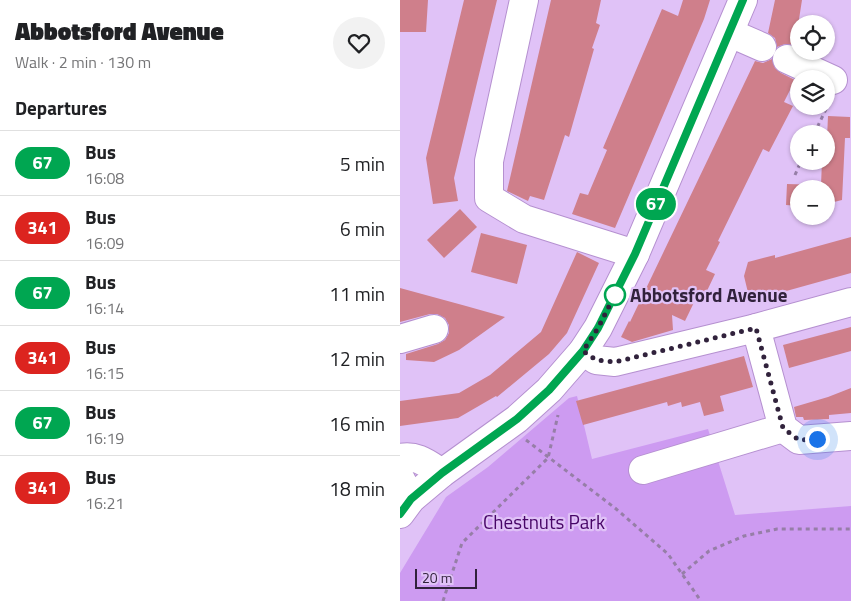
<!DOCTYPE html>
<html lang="en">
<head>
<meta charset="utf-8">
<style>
	:root { --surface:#fff; --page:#f2f2f2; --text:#202124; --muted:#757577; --line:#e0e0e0 }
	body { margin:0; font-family:"Titillium Web",sans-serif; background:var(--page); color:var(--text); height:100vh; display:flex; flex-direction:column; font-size:19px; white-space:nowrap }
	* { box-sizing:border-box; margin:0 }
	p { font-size:16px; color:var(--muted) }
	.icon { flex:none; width:28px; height:28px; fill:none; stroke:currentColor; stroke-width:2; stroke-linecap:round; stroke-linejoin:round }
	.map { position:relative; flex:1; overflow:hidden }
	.sheet { display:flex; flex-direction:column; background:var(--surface); width:400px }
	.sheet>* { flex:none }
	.badge { padding:0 10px; border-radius:16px; font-size:18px; line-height:32px }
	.tools { position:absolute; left:390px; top:15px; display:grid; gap:10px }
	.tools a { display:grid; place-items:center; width:45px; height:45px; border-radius:50%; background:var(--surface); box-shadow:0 1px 4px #0004; font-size:25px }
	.scale { position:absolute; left:15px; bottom:12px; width:62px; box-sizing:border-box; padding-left:5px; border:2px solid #31223c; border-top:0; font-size:14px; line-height:18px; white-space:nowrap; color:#31223c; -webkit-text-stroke:4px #e0c2f7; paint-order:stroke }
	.you { position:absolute; width:25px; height:25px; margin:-12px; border:4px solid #fff; border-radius:50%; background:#1a73e8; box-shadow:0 0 0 8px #1a73e833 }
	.map>.badge { position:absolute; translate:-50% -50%; box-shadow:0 0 0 2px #fff }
	h2 { padding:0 15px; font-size:19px; line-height:45px }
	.round { display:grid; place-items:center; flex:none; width:52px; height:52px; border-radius:26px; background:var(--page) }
	.overview { display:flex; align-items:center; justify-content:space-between; height:85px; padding:0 15px }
	h1 { font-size:24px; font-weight:800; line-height:38px }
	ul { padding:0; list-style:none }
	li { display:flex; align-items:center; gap:15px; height:65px; padding:0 15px; border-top:1px solid var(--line) }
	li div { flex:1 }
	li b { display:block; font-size:19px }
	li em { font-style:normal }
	li .badge { min-width:55px; font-weight:700; text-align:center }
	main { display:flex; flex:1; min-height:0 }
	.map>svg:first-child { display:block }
	.green { fill:#cd9bf1 }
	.building { fill:#cf7f8b }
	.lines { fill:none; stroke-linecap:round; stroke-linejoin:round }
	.minor-casing { stroke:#b590d0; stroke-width:30 }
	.path { stroke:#967ea7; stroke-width:3; stroke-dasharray:4 4; stroke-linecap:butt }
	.minor { stroke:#fff; stroke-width:28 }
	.line-casing { stroke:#fff; stroke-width:11 }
	.line { stroke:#00a651; stroke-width:8 }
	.walk { stroke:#31223c; stroke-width:5; stroke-dasharray:0 9 }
	.stop-dot { fill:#fff; stroke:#00a651; stroke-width:2.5 }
	.labels { text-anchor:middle; stroke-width:4.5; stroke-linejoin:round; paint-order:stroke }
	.stop-label { font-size:19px; font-weight:bold; fill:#31223c; stroke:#e0c2f7; text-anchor:start }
	.park-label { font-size:19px; fill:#470567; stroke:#e0c2f7 }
</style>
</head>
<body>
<main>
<section class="sheet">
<div class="overview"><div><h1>Abbotsford Avenue</h1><p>Walk · 2 min · 130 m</p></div><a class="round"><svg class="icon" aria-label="heart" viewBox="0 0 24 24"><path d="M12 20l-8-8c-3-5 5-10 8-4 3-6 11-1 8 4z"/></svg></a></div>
<h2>Departures</h2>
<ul>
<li><span class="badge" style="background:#00a651;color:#fff">67</span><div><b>Bus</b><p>16:08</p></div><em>5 min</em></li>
<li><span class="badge" style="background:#dc241f;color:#fff">341</span><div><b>Bus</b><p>16:09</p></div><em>6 min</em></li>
<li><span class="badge" style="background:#00a651;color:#fff">67</span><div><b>Bus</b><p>16:14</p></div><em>11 min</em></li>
<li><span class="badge" style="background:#dc241f;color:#fff">341</span><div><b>Bus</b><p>16:15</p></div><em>12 min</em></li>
<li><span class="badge" style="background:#00a651;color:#fff">67</span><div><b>Bus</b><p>16:19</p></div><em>16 min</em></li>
<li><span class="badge" style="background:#dc241f;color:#fff">341</span><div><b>Bus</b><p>16:21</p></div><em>18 min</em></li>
</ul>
</section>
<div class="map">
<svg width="451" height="601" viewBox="0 0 451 601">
	<rect width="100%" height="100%" fill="#e0c2f7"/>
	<path class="green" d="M177 396 192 459 308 429 335 515 451 506V601H0V573L46 497 88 467 169 398Z"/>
	<g class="building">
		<path d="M0 0H28L26 32H0Z"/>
		<path d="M64 0H97L54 178 58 201 33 204 26 158Z"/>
		<path d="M151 0H201L196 23 200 25 192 48 194 49 169 137 165 135 144 200 130 196 128 201 107 191Z"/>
		<path d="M283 0H310L304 19 215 228 172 214 180 193 188 195 207 150 203 148 262 9 278 16Z"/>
		<path d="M375 0H402L397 32 399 34 394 45 385 44 377 47 375 38 368 33Z"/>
		<path d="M372 59 375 68 381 73 395 80 384 102 393 106 369 152 363 149 318 241 320 242 306 270 315 274 306 293 300 290 285 321 272 315 273 330 232 342 221 337 229 321 230 322 355 61 363 63Z"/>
		<path d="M428 116 450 117V138H445L442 200 426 204V189H399V206L386 205 387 184 421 185 422 161H426Z"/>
		<path d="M60 209 77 227 44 258 27 240Z"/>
		<path d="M81 233 127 245 117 284 71 272Z"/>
		<path d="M451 237V273L350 301 344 276 348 262 375 255V258Z"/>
		<path d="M177 252 199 263 167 333 149 354 97 397 96 396 58 418 0 426V401L59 393 90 375 141 332Z"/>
		<path d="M0 288 66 306 105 317 59 350 34 362 6 360V354L38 344 45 340 49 333V325L45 318 37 314H30L0 322Z"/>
		<path d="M451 327V351L389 368 383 345Z"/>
		<path d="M344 356 353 387 320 396 324 411 304 416 300 402 282 407 281 402 268 406 267 402 183 425 176 401Z"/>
		<path d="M451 388V413L429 415V419L404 420 403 417H396L394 407 428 397Z"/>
	</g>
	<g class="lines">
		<defs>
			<g id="minor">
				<path d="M124 0 89 161V198L124 219 235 254"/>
				<path d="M330 33 362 47"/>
				<path d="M387 59 433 80"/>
				<path d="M356 328 383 428 399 440 451 436"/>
				<path d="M0 339 34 329"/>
				<path d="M183 351 196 360 215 362 356 328 451 302"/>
				<path d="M0 458C17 454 29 465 42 473"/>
				<path d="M243 470 383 428"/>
				<path d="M0 478 11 499"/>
				<path d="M0 514 11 499 42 473 117 419 149 390 183 351 198 328 235 254 343 0"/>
			</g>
		</defs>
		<use href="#minor" class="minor-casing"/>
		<g class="path">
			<path d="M414 134 429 103"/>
			<path d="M395 175 401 161"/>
			<path d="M126 440 215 508 268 554 301 601"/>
			<path d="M282 574 309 551 344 536 377 529H451"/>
			<path d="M43 601 62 543 148 458 158 415"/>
		</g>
		<use href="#minor" class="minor"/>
	</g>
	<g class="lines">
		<defs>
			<path id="line" d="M0 514 11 499 42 473 117 419 149 390 183 351 198 328 235 254 343 0"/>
		</defs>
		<use href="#line" class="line-casing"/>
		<use href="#line" class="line"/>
		<path class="walk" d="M215 295 218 289 198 328 183 351 196 360 215 362 356 328 383 428 399 440 417 439"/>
	</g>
	<circle class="stop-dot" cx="215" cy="295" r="10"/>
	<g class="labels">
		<g class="stop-label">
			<text x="230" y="302">Abbotsford Avenue</text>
		</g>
		<g class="park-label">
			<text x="144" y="529">Chestnuts Park</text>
		</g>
	</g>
</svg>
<div class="tools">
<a><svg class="icon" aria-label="locate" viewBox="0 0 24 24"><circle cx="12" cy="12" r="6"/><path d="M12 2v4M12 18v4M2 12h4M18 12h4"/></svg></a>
<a><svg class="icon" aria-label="layers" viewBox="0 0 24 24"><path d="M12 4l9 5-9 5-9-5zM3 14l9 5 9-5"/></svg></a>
<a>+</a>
<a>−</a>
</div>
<div class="scale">20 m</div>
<div class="you" style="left:417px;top:439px"></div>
<b class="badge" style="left:256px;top:204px;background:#00a651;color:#fff">67</b>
</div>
</main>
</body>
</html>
